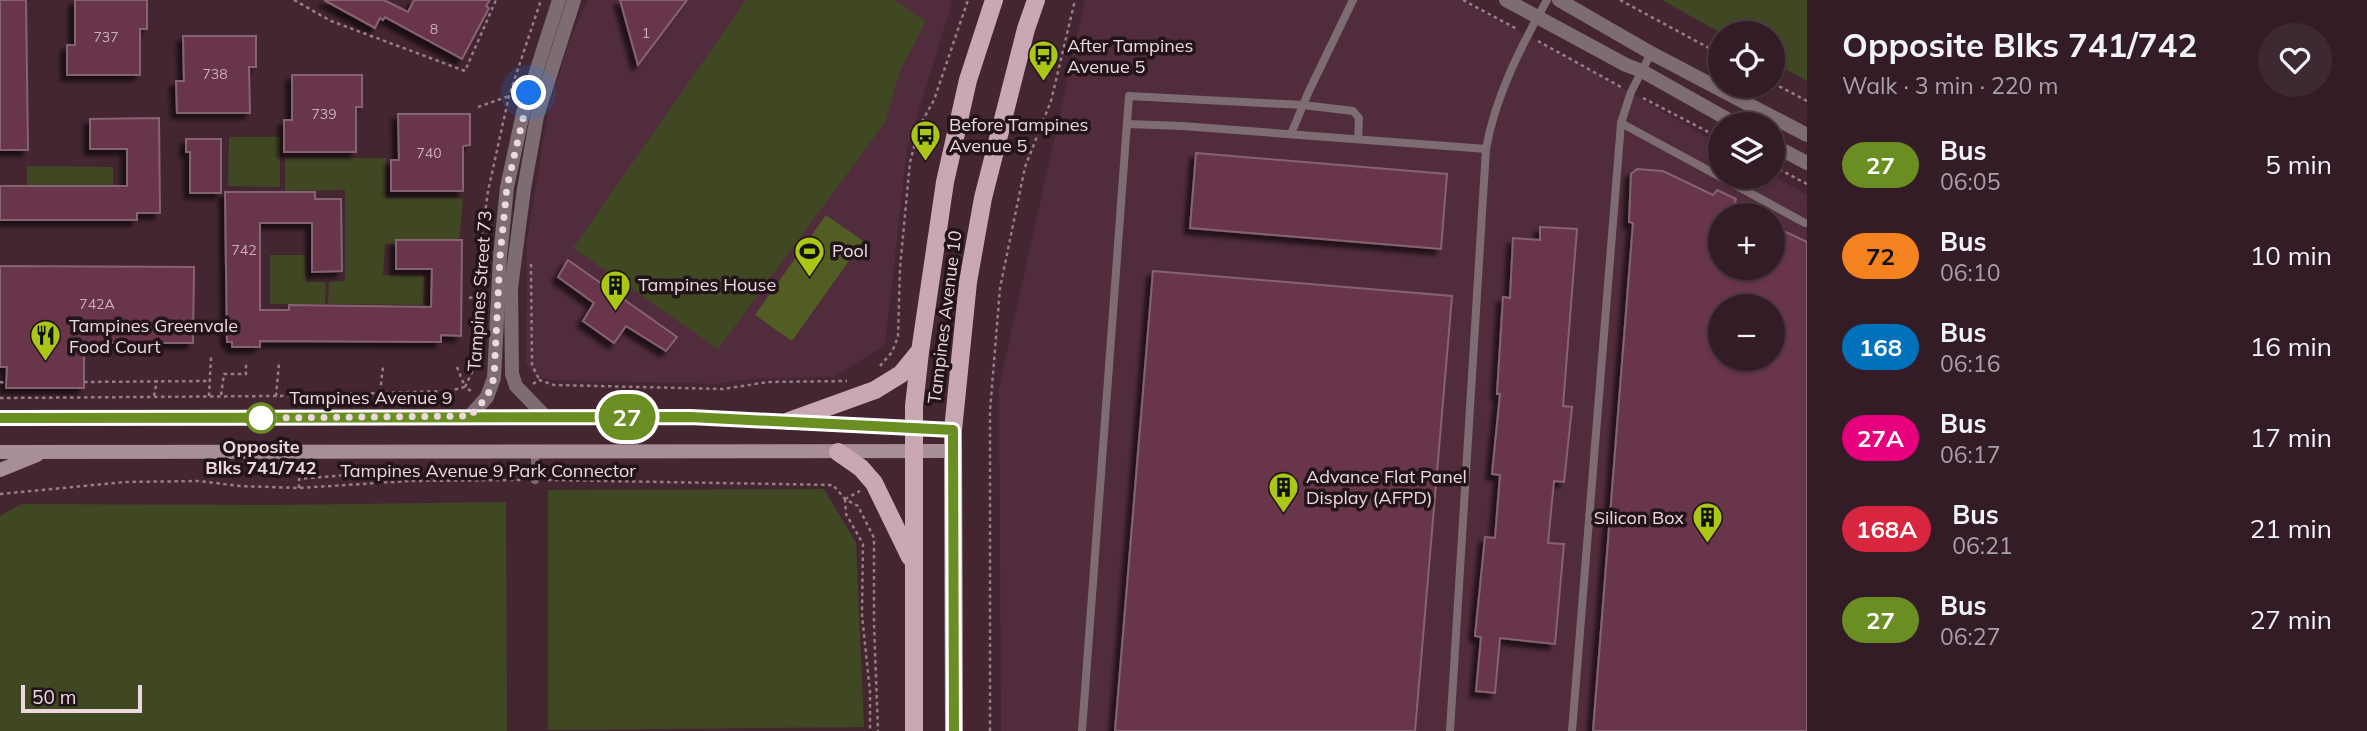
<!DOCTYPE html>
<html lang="en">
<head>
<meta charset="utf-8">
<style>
	:root { --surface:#331c26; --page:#3e2932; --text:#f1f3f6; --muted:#a9a1a7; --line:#4e3a43 }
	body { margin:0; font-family:Mulish,sans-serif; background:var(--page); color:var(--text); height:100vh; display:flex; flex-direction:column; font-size:26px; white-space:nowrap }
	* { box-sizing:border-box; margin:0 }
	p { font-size:23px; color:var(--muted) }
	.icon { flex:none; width:38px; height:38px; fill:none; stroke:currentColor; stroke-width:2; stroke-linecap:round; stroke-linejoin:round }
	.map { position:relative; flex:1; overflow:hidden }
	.details { display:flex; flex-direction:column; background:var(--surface); width:560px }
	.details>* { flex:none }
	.badge { padding:0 14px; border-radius:23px; font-size:24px; line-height:46px }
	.buttons { position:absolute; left:1708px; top:21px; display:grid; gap:14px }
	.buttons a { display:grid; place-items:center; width:77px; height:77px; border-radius:50%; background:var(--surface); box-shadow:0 2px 5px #0004,0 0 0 2px var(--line); font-size:35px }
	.scale { position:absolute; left:21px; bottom:18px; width:121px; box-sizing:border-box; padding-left:7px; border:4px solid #ecd8df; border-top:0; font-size:19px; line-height:24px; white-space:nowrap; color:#ecd8df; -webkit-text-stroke:5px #221419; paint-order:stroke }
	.you { position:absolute; width:35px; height:35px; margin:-18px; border:5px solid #fff; border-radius:50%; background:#1a73e8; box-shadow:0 0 0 10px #1a73e833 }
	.map>.badge { position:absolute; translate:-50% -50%; box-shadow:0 0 0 4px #fff }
	.round { display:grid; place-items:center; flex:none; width:74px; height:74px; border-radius:37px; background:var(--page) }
	.overview { display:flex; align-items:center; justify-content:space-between; height:119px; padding:0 35px }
	h1 { font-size:33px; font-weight:700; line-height:52px }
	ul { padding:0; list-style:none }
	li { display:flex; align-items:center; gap:21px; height:91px; padding:0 35px }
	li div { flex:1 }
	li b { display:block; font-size:26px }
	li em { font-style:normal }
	li .badge { min-width:77px; font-weight:700; text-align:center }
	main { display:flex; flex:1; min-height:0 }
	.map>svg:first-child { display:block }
	.built { fill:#512c3c; fill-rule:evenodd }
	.green { fill:#404823 }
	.water { fill:#525d24 }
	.building { fill:#69344b; stroke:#866371; stroke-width:2; fill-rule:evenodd; filter:url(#shadow) }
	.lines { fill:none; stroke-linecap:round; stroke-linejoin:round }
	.path { stroke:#967d87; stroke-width:2.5; stroke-dasharray:3.5 3.5; stroke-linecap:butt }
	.lane { stroke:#7d6d73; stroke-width:8 }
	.street { stroke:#7d6d73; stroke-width:14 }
	.secondary { stroke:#a88e98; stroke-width:14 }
	.primary { stroke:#c9a8b4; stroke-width:18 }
	.line-casing { stroke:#fff; stroke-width:16 }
	.line { stroke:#6b8e23; stroke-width:10 }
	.walk { stroke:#ecd8df; stroke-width:7; stroke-dasharray:0 12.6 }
	.stop-dot { fill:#fff; stroke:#6b8e23; stroke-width:3.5 }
	.labels { text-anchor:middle; stroke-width:7; stroke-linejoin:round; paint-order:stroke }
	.number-label { font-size:14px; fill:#cbafba }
	.poi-label { font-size:18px; fill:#ecd8df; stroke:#221419; text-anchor:start }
	.street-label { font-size:18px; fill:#ecd8df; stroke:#221419 }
	.stop-label { font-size:18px; font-weight:bold; fill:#ecd8df; stroke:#221419 }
</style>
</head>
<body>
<main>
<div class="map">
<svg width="1807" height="731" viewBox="0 0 1807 731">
	<defs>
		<filter id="shadow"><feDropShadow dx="-5.5" dy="5.5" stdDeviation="2" flood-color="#0009"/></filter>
	</defs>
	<rect width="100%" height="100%" fill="#442632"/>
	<g class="built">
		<path d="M588 0H953L907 149 885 345 834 377 750 379 718 384 549 380 535 375 526 364 527 240 549 106 571 37Z"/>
		<path d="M1085 0H1461L1609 80 1720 145V177L1773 176 1807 195V731H1001L999 388ZM1720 215H1773V268H1720ZM1720 306H1773V359H1720Z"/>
	</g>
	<g class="green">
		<path d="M746 0H895L926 21 899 73 886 121 718 349 573 248Z"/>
		<path d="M1662 0H1807V81L1773 62V33H1721Z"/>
		<path d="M229 137H280V187L228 186Z"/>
		<path d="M285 158H386V198H463L459 244H385L383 275 424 276 423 305 328 304 329 282 345 281V190L285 191Z"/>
		<path d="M27 166 113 167V189L27 188Z"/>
		<path d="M270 255H305L306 282H326L325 304H270Z"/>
		<path d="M824 489 856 543 864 727 548 730V490Z"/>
		<path d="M506 502 507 731H0V516L21 504 277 505Z"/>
	</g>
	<path class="water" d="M826 215 863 241 792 341 755 315Z"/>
	<g class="building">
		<path d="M0 0H26L28 150H0Z"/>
		<path d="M75 0H147V29H140V75H67V45H75Z"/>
		<path d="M324 0H384L408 12 414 0H490L486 6 489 8 462 59 385 17 383 20 380 18 375 28Z"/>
		<path d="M620 0H687L638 65Z"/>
		<path d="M183 36H256V67H249L250 113H177L176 81H184Z"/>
		<path d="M292 75H362V107H356V152H284V120H292Z"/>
		<path d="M398 114H470V145L463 146V191H391V160H399Z"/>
		<path d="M159 118 160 213H137V220H0V186H127V149H90V119Z"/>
		<path d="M186 139H221V193H190V152H186Z"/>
		<path d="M1196 153 1447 174 1441 249 1190 228Z"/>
		<path d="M1637 169 1663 171 1713 195 1717 190 1736 199 1731 215H1720V268H1773V226L1807 242V731H1593L1633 223 1629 222 1631 174ZM1720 306H1773V359H1720Z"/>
		<path d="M225 192H315V199H341L342 271 312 272V223H260V310H289V305L431 307 432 269H396V240H462L461 336 441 335V342L260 341V347H232V342H227Z"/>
		<path d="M1540 227 1577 229 1563 406 1572 407 1564 482 1554 481 1548 543 1564 544 1555 644 1500 638 1495 693 1476 691 1481 637 1475 636 1485 537 1495 538 1500 475 1492 474 1500 394H1497L1503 297 1510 298 1513 238 1540 240Z"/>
		<path d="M568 260 677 337 666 351 626 326 614 343 583 321 594 303 558 277Z"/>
		<path d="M0 266 194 267 193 343H84V388H6L7 367H0Z"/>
		<path d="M1153 271 1452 296 1415 731H1115Z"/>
	</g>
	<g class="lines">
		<g class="path">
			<path d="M294 0 331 21 465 71 496 0"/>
			<path d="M1463 0 1517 29"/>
			<path d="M1620 0 1720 54"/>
			<path d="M1538 41 1621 87"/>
			<path d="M1773 83 1807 101"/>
			<path d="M1643 98 1720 138"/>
			<path d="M478 107 509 96"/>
			<path d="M1773 166 1807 184"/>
			<path d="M531 264 532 365 539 379"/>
			<path d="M469 298 478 297"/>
			<path d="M880 366 892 352 898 337 900 268 910 162 920 125 934 100 968 0"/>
			<path d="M457 367 465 387"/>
			<path d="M0 382 6 383"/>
			<path d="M84 382 211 381"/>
			<path d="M533 384 539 380 554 385 723 389 768 382 847 381"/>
			<path d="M465 387 478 359 479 257 488 191 509 96 541 0"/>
			<path d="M380 392 383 367"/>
			<path d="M221 395 224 374H246V361"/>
			<path d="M310 395V399L358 398V402"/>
			<path d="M154 396 157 380"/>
			<path d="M209 396 211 357"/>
			<path d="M276 396 279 363"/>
			<path d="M0 398 276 396 448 391 465 387 471 391"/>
			<path d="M548 480 833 485 845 499 858 506 874 538V624L878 731"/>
			<path d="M299 488V479L358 474V468"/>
			<path d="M0 494 125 482 199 481 240 486 299 488 409 481 524 480"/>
			<path d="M845 499 846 514 863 544 862 615 870 692V731"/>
			<path d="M845 499 860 491"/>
			<path d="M990 731V411L1000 288 1025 167 1051 101 1075 0"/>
		</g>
		<g class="lane">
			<path d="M1621 123 1805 223"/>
			<path d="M1127 124 1182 126 1486 149"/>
			<path d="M1291 134 1309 91 1353 0"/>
			<path d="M535 452V480"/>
			<path d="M1082 731 1129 96 1303 105 1353 111 1359 118 1358 139"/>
			<path d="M1450 731 1486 149C1495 97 1521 46 1547 0"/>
			<path d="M1572 731 1621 123 1631 92 1651 53"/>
		</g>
		<g class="street">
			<path d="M1506 0 1626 65 1642 71 1736 124"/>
			<path d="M1559 0 1651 53 1807 135"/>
			<path d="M1773 145 1807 163"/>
			<path d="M470 416 487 397 494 378 500 257 507 187 523 113 559 0"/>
			<path d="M545 416 516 386 512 374 511 288 524 189 537 116 574 0"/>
		</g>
		<g class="secondary">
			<path d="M0 418 689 417 953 430"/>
			<path d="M0 452 953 451"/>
			<path d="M0 470 37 455"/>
		</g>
		<g class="primary">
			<path d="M789 421 875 390 901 374 919 352"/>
			<path d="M838 452 861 468 874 483 910 557"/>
			<path d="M914 731V406L920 352 945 182 968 80 994 0"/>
			<path d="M954 731 953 430 968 282 983 198 1026 29 1036 0"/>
		</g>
	</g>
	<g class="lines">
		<defs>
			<path id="line" d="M0 418 690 417 953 430 954 731"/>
		</defs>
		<use href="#line" class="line-casing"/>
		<use href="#line" class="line"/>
		<path class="walk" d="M261 418 470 416 487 397 494 378 500 257 507 187 529 93"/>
	</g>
	<defs>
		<symbol id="bus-pin" viewBox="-11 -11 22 30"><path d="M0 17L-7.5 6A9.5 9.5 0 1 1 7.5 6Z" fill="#abc614" stroke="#221419"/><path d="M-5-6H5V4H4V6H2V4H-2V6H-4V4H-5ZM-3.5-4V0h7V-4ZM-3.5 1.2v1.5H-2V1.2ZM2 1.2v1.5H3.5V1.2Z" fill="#111"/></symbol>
		<symbol id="stadium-pin" viewBox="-11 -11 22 30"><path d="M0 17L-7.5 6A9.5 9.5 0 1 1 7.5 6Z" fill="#abc614" stroke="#221419"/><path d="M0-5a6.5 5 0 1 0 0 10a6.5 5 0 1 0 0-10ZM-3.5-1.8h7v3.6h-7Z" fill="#111"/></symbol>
		<symbol id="building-pin" viewBox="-11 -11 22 30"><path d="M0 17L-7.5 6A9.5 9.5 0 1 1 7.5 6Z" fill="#abc614" stroke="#221419"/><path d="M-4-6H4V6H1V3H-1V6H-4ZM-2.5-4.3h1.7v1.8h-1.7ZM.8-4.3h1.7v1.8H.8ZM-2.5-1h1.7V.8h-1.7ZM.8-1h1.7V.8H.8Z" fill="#111"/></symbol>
		<symbol id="restaurant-pin" viewBox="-11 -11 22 30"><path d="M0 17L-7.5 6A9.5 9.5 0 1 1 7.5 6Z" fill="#abc614" stroke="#221419"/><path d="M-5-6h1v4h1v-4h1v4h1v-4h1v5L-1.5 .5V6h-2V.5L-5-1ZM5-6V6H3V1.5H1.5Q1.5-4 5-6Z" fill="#111"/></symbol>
	</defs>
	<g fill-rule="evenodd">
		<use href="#bus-pin" x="1026" y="38" width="35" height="47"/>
		<use href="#bus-pin" x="908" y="118" width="35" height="47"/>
		<use href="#stadium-pin" x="792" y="234" width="35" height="47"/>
		<use href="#building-pin" x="598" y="268" width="35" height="47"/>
		<use href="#restaurant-pin" x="28" y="318" width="35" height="47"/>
		<use href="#building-pin" x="1266" y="470" width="35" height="47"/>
		<use href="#building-pin" x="1690" y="500" width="35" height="47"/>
	</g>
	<circle class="stop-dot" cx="261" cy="418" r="14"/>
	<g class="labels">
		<g class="number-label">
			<text x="434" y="34">8</text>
			<text x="646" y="38">1</text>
			<text x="106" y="42">737</text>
			<text x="215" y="79">738</text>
			<text x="324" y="119">739</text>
			<text x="429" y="158">740</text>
			<text x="244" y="255">742</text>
			<text x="97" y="309">742A</text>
		</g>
		<g class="poi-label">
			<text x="1067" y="52">After Tampines<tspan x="1067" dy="21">Avenue 5</tspan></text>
			<text x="949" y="131">Before Tampines<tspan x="949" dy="21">Avenue 5</tspan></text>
			<text x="832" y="257">Pool</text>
			<text x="638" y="291">Tampines House</text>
			<text x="69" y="332">Tampines Greenvale<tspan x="69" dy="21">Food Court</tspan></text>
			<text x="1306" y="483">Advance Flat Panel<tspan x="1306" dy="21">Display (AFPD)</tspan></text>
			<text x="1684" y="524" text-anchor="end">Silicon Box</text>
		</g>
		<g class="street-label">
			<text transform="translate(480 291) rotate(-86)" y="6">Tampines Street 73</text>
			<text transform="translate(945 317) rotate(-83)" y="6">Tampines Avenue 10</text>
			<text x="371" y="404">Tampines Avenue 9</text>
			<text x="488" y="477">Tampines Avenue 9 Park Connector</text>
		</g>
		<g class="stop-label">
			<text x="261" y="453">Opposite<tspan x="261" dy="21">Blks 741/742</tspan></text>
		</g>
	</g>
</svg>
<div class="buttons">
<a><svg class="icon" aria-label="locate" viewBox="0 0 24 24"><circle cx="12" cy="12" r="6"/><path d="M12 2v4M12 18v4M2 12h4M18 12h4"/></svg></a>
<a><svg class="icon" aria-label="layers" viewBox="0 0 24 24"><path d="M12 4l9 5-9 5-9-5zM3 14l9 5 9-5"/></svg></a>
<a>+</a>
<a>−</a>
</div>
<div class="scale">50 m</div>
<div class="you" style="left:529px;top:93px"></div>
<b class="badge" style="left:627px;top:417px;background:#6b8e23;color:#fff">27</b>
</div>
<section class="details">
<div class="overview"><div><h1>Opposite Blks 741/742</h1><p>Walk · 3 min · 220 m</p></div><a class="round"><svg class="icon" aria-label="heart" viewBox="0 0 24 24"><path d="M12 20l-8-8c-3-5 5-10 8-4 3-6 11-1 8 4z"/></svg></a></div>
<ul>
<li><span class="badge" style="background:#6b8e23;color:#fff">27</span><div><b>Bus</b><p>06:05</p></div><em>5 min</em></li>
<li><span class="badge" style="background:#f58220;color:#111">72</span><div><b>Bus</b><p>06:10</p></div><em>10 min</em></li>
<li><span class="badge" style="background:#0072bc;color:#fff">168</span><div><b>Bus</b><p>06:16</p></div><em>16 min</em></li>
<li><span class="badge" style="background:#e6007e;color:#fff">27A</span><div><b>Bus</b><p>06:17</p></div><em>17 min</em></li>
<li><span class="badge" style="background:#d7263d;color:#fff">168A</span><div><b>Bus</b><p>06:21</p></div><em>21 min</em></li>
<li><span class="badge" style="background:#6b8e23;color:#fff">27</span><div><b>Bus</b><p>06:27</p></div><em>27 min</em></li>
</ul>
</section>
</main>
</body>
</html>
